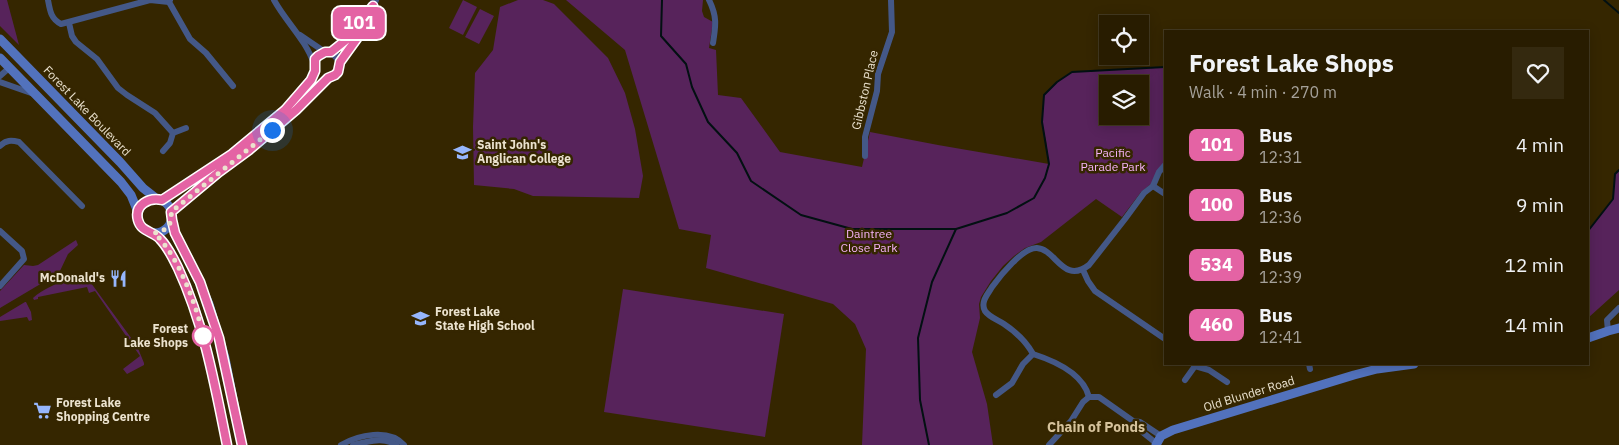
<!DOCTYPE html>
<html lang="en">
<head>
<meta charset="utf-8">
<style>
	:root { --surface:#281c00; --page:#34290f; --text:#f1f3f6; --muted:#a5a199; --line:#443a22 }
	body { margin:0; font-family:"IBM Plex Sans",sans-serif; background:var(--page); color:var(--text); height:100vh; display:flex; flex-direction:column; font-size:19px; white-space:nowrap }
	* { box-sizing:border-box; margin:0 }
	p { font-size:16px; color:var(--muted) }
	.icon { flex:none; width:28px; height:28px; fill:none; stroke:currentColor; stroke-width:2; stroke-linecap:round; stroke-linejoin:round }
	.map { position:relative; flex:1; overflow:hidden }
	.details { position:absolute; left:1164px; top:30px; width:425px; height:335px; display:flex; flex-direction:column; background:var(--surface); border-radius:0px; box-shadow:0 2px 12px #0003,0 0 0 1px var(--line) }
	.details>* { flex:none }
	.badge { padding:0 10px; border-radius:8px; font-size:18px; line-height:32px }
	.controls { position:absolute; left:1099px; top:15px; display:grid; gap:10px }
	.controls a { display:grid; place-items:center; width:50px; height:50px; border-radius:0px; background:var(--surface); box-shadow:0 2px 12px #0003,0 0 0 1px var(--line); font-size:25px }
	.you { position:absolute; width:25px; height:25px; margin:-12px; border:4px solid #fff; border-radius:50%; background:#1a73e8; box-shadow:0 0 0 8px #1a73e833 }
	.map>.badge { position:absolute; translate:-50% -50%; box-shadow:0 0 0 2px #fff }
	.round { display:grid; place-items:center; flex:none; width:52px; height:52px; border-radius:0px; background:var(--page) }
	.summary { display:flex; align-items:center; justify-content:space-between; height:85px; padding:0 25px }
	h1 { font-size:24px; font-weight:700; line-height:38px }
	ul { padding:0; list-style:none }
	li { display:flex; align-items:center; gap:15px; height:60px; padding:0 25px }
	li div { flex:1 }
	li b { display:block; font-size:19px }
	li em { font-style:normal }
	li .badge { min-width:55px; font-weight:700; text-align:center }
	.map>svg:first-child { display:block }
	.green { fill:#57235b; fill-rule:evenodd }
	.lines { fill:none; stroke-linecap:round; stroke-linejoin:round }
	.stream { stroke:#021012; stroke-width:2 }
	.minor { stroke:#445887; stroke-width:6 }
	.tertiary { stroke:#445887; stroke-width:8 }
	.secondary { stroke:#5272bd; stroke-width:9 }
	.line-casing { stroke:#fff; stroke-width:11 }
	.line { stroke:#e463a4; stroke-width:8 }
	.walk { stroke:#ebe2ce; stroke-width:5; stroke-dasharray:0 9 }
	.stop-dot { fill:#fff; stroke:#e463a4; stroke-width:2.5 }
	.labels { text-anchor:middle; stroke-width:5; stroke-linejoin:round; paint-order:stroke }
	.street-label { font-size:12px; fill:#ebe2ce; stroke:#352600 }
	.poi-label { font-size:12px; font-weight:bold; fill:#ebe2ce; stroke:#352600; text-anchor:start }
	.park-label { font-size:12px; fill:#f5b2f8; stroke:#352600 }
	.stop-label { font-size:12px; font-weight:bold; fill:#ebe2ce; stroke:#352600; text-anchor:end }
	.neighbourhood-label { font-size:14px; font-weight:bold; fill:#d6c39c; stroke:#352600 }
</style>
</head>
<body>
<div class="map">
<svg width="1619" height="445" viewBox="0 0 1619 445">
	<rect width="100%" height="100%" fill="#352600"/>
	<g class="green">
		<path d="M0 0H7L19 45 0 26Z"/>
		<path d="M463 0 477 7 463 35 449 28Z"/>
		<path d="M518 0H543L554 4 608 58 625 93 635 129 643 176 639 198 533 196 514 189 474 185 473 127 475 73 493 50 500 7Z"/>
		<path d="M566 0H703L702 11 704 17 713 22 709 48 716 50 718 95 741 98 780 152 862 167 870 132 938 145 1049 164 1046 141 1042 122 1043 107 1044 95 1057 82 1072 72 1165 67V163L1152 183 1141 192 1122 217 1096 199 1041 242 1025 248 1014 256 1003 266 991 281 981 297 979 304 980 318 972 352 987 404 993 445H862L866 349 855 324 833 304 706 268 711 235 679 229 625 50ZM1108 84H1140V116H1108Z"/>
		<path d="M480 9 494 16 479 44 465 37Z"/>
		<path d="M1619 170V290L1588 318V231L1613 199 1615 174Z"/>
		<path d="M76 240 78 245 68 254 59 273 0 308V291L24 265 33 266 38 265Z"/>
		<path d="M68 280 86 281 91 283 137 346 144 363V365L127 374 123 369 140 356 95 291 89 293 87 287 38 297V299L34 300 33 298C43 289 55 284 68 280Z"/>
		<path d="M623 289 784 314 765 437 604 412Z"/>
		<path d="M25 302H26L31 312 32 320 29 321 27 317 0 321V317Z"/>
	</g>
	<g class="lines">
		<g class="stream">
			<path d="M662 0 661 36 686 64 692 87 708 122 737 153 751 181 801 215 852 229H956"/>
			<path d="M1604 0 1619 13"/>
			<path d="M1358 31 1367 30 1378 31"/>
			<path d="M1588 231 1613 199 1615 174 1619 170"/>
			<path d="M929 445 920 400 918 338 932 282 956 229 1007 213 1034 198 1045 178 1049 164 1042 122 1044 95 1057 82 1072 72 1165 67"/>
		</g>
		<g class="minor">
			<path d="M48 0C50 11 51 19 61 24L150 0 169 2 170 0"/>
			<path d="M274 0C286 22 306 40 314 64"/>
			<path d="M709 0C717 16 716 25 713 43"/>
			<path d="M169 2 190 39 206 53 233 86"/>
			<path d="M69 23 72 36 76 42 97 59 118 88 127 95 155 113 173 133"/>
			<path d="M300 35 325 52"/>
			<path d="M0 76 9 68"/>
			<path d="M0 82 34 94"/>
			<path d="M0 146C6 140 11 140 19 142L82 206"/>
			<path d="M163 151 170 143 173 133 186 128"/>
			<path d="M865 156V137L877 91 878 74 892 32 891 0"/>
			<path d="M1153 186 1165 194"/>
			<path d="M0 231 22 251 24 259 0 286"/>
			<path d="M1083 270 1088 281 1095 291 1165 339"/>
			<path d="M1608 331 1607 320 1619 308"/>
			<path d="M1194 364 1195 366 1209 370 1227 382"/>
			<path d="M1309 364 1310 369"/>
			<path d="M1185 380 1195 366"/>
			<path d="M996 395 1012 383 1023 364 1033 354"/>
			<path d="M1089 397C1083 373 1055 361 1033 354 1026 341 1016 332 1004 324 998 320 989 317 985 311 980 302 988 294 992 287 1000 276 1023 247 1037 248 1056 249 1063 285 1089 265L1125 219 1144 193 1153 186 1159 172 1165 165"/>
			<path d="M1133 421 1140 422 1161 436"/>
			<path d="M341 445C358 435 389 428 404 445"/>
			<path d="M353 445C368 442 383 436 396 445"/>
			<path d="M1049 445 1071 421 1083 402 1089 397H1099L1133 421 1136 427 1156 443"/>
		</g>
		<g class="tertiary">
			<path d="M331 52 345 40 362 20"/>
			<path d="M162 200 231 154 285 110 311 80 315 71 314 66 315 59 318 56 325 52H331L336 56 340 61"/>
			<path d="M171 212 219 172 249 150 296 110 328 78 335 75 340 66V61L358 37 375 0"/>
		</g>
		<g class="secondary">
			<path d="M0 39 120 162 143 188 157 199"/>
			<path d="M0 58 121 182 131 195 138 212"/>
			<circle cx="155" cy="216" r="17"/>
			<path d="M172 219 175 233 191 263 209 304 225 358 242 445"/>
			<path d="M154 233C167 244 174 259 181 274 206 328 215 387 227 445"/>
			<path d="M1588 338 1608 331 1619 328"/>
			<path d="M1156 445 1161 436 1173 430 1354 375 1377 369 1414 364"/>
		</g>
	</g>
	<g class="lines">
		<defs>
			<path id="line" d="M227 445C215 385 204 324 178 268 173 258 168 247 160 239 153 231 141 232 138 220 134 205 149 197 162 200L232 154 285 110 311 80 315 71V59L318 56 325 52H331L346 40 373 6 358 37 340 62 338 72 335 75 328 78 296 110 249 150 219 172 171 212 172 220 175 233 200 282 219 338 242 445"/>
		</defs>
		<use href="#line" class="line-casing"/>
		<use href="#line" class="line"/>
		<path class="walk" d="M203 336C198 309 178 254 154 233 166 232 173 224 171 212L272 130"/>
	</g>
	<defs>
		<symbol id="school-bare" viewBox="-9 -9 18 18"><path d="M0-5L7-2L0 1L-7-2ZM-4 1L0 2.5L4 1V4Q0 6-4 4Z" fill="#96b6fd" stroke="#352600" stroke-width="2.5" paint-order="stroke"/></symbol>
		<symbol id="restaurant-bare" viewBox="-9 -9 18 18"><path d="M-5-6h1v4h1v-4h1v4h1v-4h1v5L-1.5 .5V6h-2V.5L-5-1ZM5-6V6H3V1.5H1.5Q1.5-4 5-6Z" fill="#96b6fd" stroke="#352600" stroke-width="2.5" paint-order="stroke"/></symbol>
		<symbol id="supermarket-bare" viewBox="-9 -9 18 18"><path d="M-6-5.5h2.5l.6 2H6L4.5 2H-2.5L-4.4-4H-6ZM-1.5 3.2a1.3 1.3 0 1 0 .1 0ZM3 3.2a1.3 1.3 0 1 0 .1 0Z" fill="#96b6fd" stroke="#352600" stroke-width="2.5" paint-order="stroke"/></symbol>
	</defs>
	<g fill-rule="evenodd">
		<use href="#school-bare" x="450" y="140" width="25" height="25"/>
		<use href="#restaurant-bare" x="106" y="266" width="25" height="25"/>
		<use href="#school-bare" x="408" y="306" width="25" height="25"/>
		<use href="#supermarket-bare" x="30" y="398" width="25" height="25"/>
	</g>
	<circle class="stop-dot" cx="203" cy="336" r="10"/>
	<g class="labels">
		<g class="street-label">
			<text transform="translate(865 90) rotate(-77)" y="4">Gibbston Place</text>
			<text transform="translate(87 111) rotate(46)" y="4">Forest Lake Boulevard</text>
			<text transform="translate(1249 394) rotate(-17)" y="4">Old Blunder Road</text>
		</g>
		<g class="poi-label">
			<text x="477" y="149">Saint John's<tspan x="477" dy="14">Anglican College</tspan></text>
			<text x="105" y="282" text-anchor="end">McDonald's</text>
			<text x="435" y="316">Forest Lake<tspan x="435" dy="14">State High School</tspan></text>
			<text x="56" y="407">Forest Lake<tspan x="56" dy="14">Shopping Centre</tspan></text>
		</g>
		<g class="park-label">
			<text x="1113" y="157">Pacific<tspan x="1113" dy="14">Parade Park</tspan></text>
			<text x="869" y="238">Daintree<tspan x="869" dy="14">Close Park</tspan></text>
		</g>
		<g class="stop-label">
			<text x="188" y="333">Forest<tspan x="188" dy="14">Lake Shops</tspan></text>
		</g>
		<g class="neighbourhood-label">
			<text x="1096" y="432">Chain of Ponds</text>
		</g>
	</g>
</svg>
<div class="controls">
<a><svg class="icon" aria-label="locate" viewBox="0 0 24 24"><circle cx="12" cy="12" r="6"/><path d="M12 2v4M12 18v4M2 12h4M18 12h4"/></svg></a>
<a><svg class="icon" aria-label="layers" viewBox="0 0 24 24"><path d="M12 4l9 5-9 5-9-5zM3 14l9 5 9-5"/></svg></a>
</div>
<div class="you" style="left:272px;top:130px"></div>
<b class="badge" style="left:359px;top:23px;background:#e463a4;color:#fff">101</b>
<section class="details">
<div class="summary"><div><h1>Forest Lake Shops</h1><p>Walk · 4 min · 270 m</p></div><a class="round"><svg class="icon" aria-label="heart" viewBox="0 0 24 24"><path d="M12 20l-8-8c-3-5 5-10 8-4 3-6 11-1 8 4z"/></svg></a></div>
<ul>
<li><span class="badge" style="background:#e463a4;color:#fff">101</span><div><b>Bus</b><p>12:31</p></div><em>4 min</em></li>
<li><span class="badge" style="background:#e463a4;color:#fff">100</span><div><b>Bus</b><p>12:36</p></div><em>9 min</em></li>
<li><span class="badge" style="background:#e463a4;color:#fff">534</span><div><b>Bus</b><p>12:39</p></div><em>12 min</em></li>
<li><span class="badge" style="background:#e463a4;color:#fff">460</span><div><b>Bus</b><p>12:41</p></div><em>14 min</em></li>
</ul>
</section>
</div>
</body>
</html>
